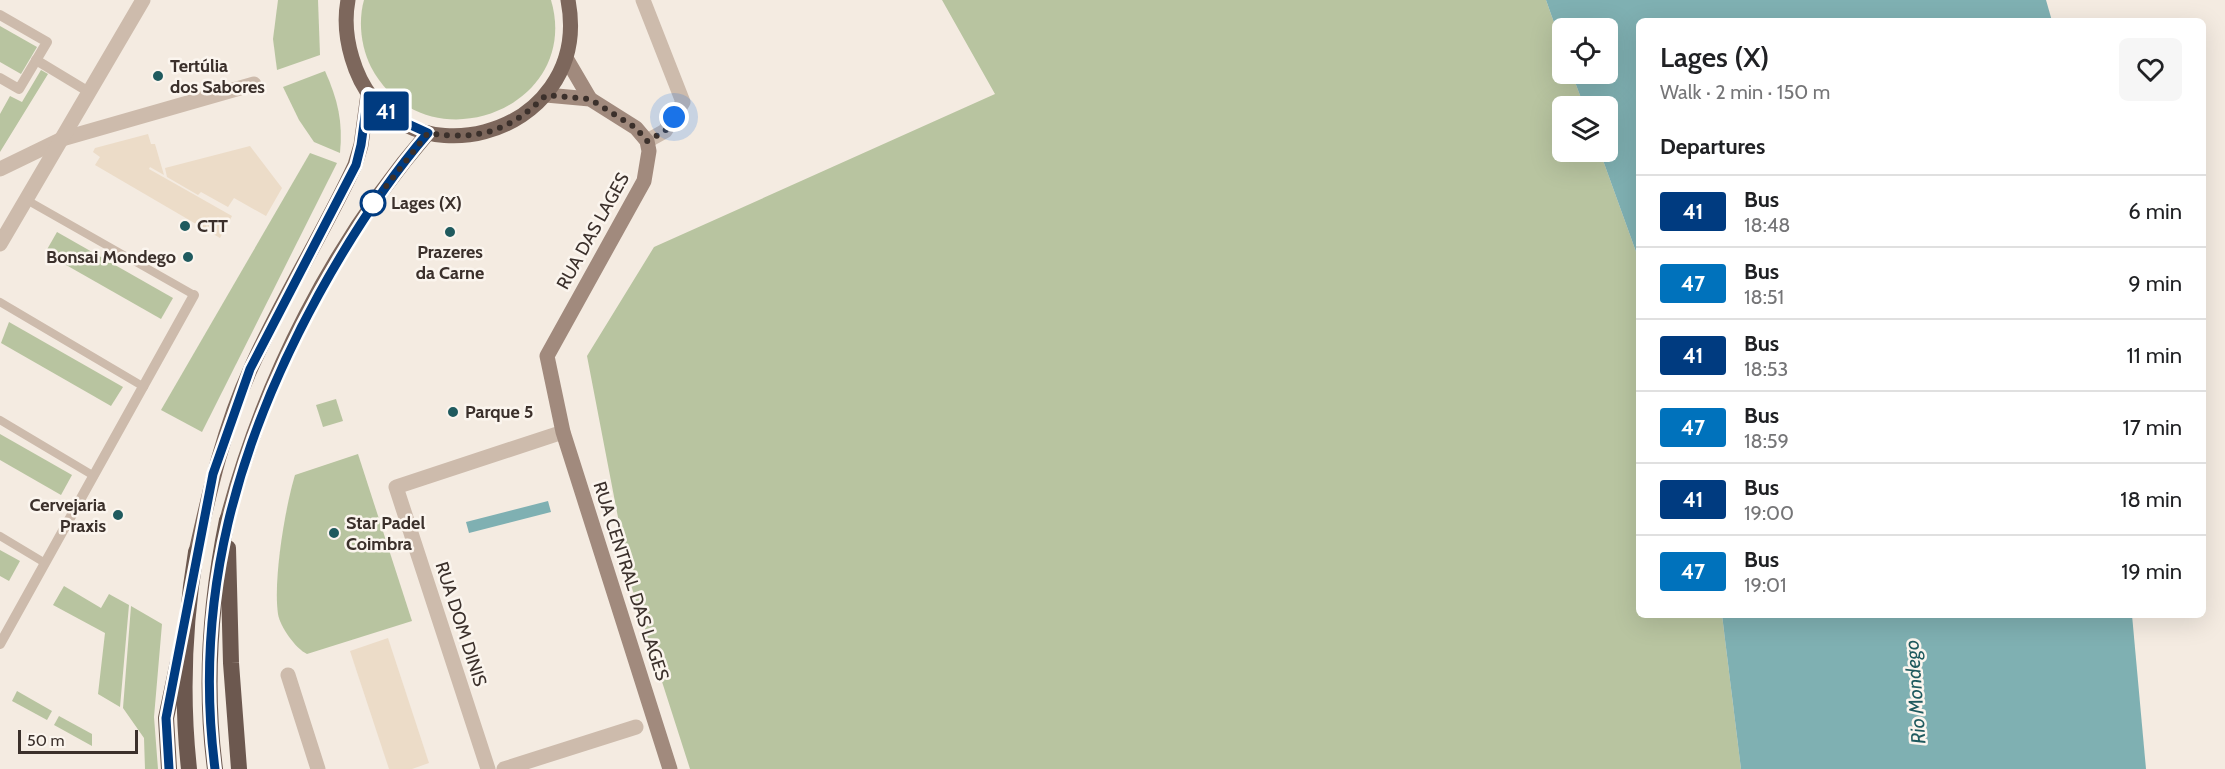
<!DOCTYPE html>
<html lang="en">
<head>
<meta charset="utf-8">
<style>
	:root { --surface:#fff; --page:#f6f6f6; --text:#202124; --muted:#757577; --line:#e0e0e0 }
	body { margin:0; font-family:Cabin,sans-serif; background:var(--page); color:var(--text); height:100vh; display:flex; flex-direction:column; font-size:22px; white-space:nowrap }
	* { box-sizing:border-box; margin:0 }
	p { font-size:20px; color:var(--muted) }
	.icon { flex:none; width:33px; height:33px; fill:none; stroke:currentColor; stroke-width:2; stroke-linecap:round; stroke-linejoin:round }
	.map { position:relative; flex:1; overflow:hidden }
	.drawer { position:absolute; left:1636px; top:18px; width:570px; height:600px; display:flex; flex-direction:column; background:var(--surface); border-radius:9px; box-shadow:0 6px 24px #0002 }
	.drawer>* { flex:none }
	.badge { padding:0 12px; border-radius:4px; font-size:21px; line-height:39px }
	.fabs { position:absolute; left:1552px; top:18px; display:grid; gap:12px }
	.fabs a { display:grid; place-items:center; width:66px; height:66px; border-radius:9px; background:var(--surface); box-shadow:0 6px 24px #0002; font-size:30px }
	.scale { position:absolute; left:18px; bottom:15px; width:120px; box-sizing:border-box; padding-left:6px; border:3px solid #3b302b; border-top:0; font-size:16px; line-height:21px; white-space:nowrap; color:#3b302b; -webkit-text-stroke:4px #fbf5ee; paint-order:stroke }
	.you { position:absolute; width:30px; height:30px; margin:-15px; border:4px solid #fff; border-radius:50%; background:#1a73e8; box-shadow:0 0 0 9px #1a73e833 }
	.map>.badge { position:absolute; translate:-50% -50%; box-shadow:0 0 0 3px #fff }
	h2 { padding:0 24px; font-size:22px; line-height:54px }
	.round { display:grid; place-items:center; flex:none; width:63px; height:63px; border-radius:9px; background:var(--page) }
	.summary { display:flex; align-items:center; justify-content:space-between; height:102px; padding:0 24px }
	h1 { font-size:28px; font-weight:600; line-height:45px }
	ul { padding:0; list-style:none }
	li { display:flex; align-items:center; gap:18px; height:72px; padding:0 24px; border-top:2px solid var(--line) }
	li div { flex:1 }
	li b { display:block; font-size:22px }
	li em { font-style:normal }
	li .badge { min-width:66px; font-weight:700; text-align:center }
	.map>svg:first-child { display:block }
	.green { fill:#b8c4a0 }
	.plaza { fill:#ecdcc8 }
	.water { fill:#7fb0b2 }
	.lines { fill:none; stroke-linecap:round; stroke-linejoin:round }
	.service { stroke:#cdbbac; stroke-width:8 }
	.pedestrian { stroke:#cdbbac; stroke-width:10 }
	.minor { stroke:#cdbbac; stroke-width:15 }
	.secondary { stroke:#a18a7d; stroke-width:15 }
	.primary { stroke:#7d675c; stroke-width:15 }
	.trunk { stroke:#6c584f; stroke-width:16 }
	.line-casing { stroke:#fff; stroke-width:14 }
	.line { stroke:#003b80; stroke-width:9 }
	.walk { stroke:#3b302b; stroke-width:6; stroke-dasharray:0 10.8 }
	.poi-dot { fill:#1f5a5e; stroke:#fbf5ee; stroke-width:2 }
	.stop-dot { fill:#fff; stroke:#003b80; stroke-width:3 }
	.labels { text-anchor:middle; stroke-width:5; stroke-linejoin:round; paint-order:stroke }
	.poi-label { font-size:18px; font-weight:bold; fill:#3b302b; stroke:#fbf5ee; text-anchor:start }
	.stop-label { font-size:18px; font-weight:bold; fill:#3b302b; stroke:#fbf5ee; text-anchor:start }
	.street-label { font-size:18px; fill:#3b302b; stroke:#fbf5ee }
	.water-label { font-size:20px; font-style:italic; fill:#1f5a5e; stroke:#fbf5ee }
</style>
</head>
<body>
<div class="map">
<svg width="2225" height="769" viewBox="0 0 2225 769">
	<rect width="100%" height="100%" fill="#f4ebe1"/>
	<g class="green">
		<path d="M278 0H318L320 55 277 70 273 39Z"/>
		<path d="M364 0H551C583 109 425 169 371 67 361 47 358 21 364 0Z"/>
		<path d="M942 0H1546L1563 48V74H1572L1584 106H1563V152H1600L1639 260 1640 615H1722L1741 769H690L631 585 587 356 654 247 995 94Z"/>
		<path d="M0 26 37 47 21 74 0 62Z"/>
		<path d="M41 70 48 74 0 152V114L10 96 22 102Z"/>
		<path d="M325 71C338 100 343 122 340 153L314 142 299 120 283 87Z"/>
		<path d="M310 153 337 163 202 432 161 410Z"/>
		<path d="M57 232 173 298 161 319 45 253Z"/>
		<path d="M9 322 123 387 111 406 1 343Z"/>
		<path d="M336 399 343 421 323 427 316 405Z"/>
		<path d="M0 434 72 475 61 495 0 460Z"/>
		<path d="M358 454 412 621 307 654C296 649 280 627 278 614 273 580 285 508 295 475Z"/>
		<path d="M0 550 20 561 9 581 0 576Z"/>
		<path d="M64 586 101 608 109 594 129 605 120 707 98 694 105 633 53 605Z"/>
		<path d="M131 606 162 624 154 717 158 769H145L144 738 123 708Z"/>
		<path d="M17 691 52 711 47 720 12 701Z"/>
		<path d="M59 716 92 734V746L54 725Z"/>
	</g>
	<g class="plaza">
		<path d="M148 134 151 144H155L164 175 150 167 149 169 232 216 220 238 95 165 100 157 93 152 95 148Z"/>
		<path d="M250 146 282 188 266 216 234 198 228 207 201 192 198 195 167 177 165 168Z"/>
		<path d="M388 638 429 763 412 769H389L350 651Z"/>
	</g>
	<g class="water">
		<path d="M1546 0H2046L2052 21H1640L1639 260 1600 152H1608V106H1584L1572 74H1608V28H1563V48Z"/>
		<path d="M548 501 551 512 469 533 466 522Z"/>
		<path d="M1722 615H2132L2146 769H1741Z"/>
	</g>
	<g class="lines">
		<g class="service">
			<path d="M25 199 194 295"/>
			<path d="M0 302 144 387"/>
			<path d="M0 420 94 476"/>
			<path d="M0 536 45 563"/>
		</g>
		<g class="pedestrian">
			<path d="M0 15 47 42 19 89 0 78"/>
			<path d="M36 60 89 92"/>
			<path d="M0 644 194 295"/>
		</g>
		<g class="minor">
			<path d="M643 0 683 102 665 131 647 141"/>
			<path d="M0 169 62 139 254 84"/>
			<path d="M0 244 143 0"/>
			<path d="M288 675 318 769"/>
			<path d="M488 769 396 487 563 432"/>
			<path d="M504 769 636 727"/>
		</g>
		<g class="secondary">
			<path d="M566 58 590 99"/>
			<path d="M546 95 590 99 636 128 647 141 649 151 644 181 547 356 563 432 670 769"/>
		</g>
		<g class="primary">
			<path d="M348 0C344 21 346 38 352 58 391 192 595 140 568 0"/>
			<path d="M227 520C264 379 333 243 428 133"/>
			<path d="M196 552C210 489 224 427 251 368 282 298 323 234 355 165L361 145 368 94"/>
		</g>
		<g class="trunk">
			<path d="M228 548 231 663 239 769"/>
			<path d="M169 769 166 718 178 662"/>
			<path d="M189 769C181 696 184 624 196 552"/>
			<path d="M215 769C204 685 210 603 227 520"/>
		</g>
	</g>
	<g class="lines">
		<defs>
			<path id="line" d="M169 769 166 718 213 474 250 369 356 165 361 145 368 94 395 118 428 133C385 183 351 236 319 294 237 443 193 598 215 769"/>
		</defs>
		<use href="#line" class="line-casing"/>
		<use href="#line" class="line"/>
		<path class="walk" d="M373 203 428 133C479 141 510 131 546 95L590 99 636 128 647 141 665 131 674 117"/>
	</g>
	<g class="poi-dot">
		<circle cx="158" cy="76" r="6"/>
		<circle cx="185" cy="226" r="6"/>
		<circle cx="450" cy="232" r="6"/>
		<circle cx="188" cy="257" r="6"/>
		<circle cx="453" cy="412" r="6"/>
		<circle cx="118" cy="515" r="6"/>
		<circle cx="334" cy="533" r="6"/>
	</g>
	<circle class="stop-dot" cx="373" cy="203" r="12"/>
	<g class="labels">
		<g class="poi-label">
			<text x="170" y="72">Tertúlia<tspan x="170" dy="21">dos Sabores</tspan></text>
			<text x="197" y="232">CTT</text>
			<text x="450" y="258" text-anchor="middle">Prazeres<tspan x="450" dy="21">da Carne</tspan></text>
			<text x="176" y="263" text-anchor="end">Bonsai Mondego</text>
			<text x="465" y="418">Parque 5</text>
			<text x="106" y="511" text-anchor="end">Cervejaria<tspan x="106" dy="21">Praxis</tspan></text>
			<text x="346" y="529">Star Padel<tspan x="346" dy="21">Coimbra</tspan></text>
		</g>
		<g class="stop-label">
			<text x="391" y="209">Lages (X)</text>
		</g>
		<g class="street-label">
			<text transform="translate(593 231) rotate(-61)" y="6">RUA DAS LAGES</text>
			<text transform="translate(631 581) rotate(72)" y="6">RUA CENTRAL DAS LAGES</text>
			<text transform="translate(461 624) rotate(72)" y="6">RUA DOM DINIS</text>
		</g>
		<g class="water-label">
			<text transform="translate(1915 692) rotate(-94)" y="7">Rio Mondego</text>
		</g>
	</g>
</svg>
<div class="fabs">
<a><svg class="icon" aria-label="locate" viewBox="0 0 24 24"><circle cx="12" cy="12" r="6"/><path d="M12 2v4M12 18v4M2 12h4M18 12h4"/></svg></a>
<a><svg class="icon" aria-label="layers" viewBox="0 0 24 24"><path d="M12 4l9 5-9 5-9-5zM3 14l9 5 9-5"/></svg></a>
</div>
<div class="scale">50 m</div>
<div class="you" style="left:674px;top:117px"></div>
<b class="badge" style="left:386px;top:111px;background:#003b80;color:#fff">41</b>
<section class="drawer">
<div class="summary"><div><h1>Lages (X)</h1><p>Walk · 2 min · 150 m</p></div><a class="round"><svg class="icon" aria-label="heart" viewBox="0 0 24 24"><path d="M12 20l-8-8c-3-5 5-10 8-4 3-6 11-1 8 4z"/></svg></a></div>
<h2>Departures</h2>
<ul>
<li><span class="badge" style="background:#003b80;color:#fff">41</span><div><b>Bus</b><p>18:48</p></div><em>6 min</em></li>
<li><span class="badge" style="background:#0072bc;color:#fff">47</span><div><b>Bus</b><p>18:51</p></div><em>9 min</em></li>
<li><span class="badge" style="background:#003b80;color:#fff">41</span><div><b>Bus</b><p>18:53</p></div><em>11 min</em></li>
<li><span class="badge" style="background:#0072bc;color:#fff">47</span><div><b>Bus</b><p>18:59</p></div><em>17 min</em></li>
<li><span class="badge" style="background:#003b80;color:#fff">41</span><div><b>Bus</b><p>19:00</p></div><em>18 min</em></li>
<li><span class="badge" style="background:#0072bc;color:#fff">47</span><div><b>Bus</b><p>19:01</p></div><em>19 min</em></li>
</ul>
</section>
</div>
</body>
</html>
